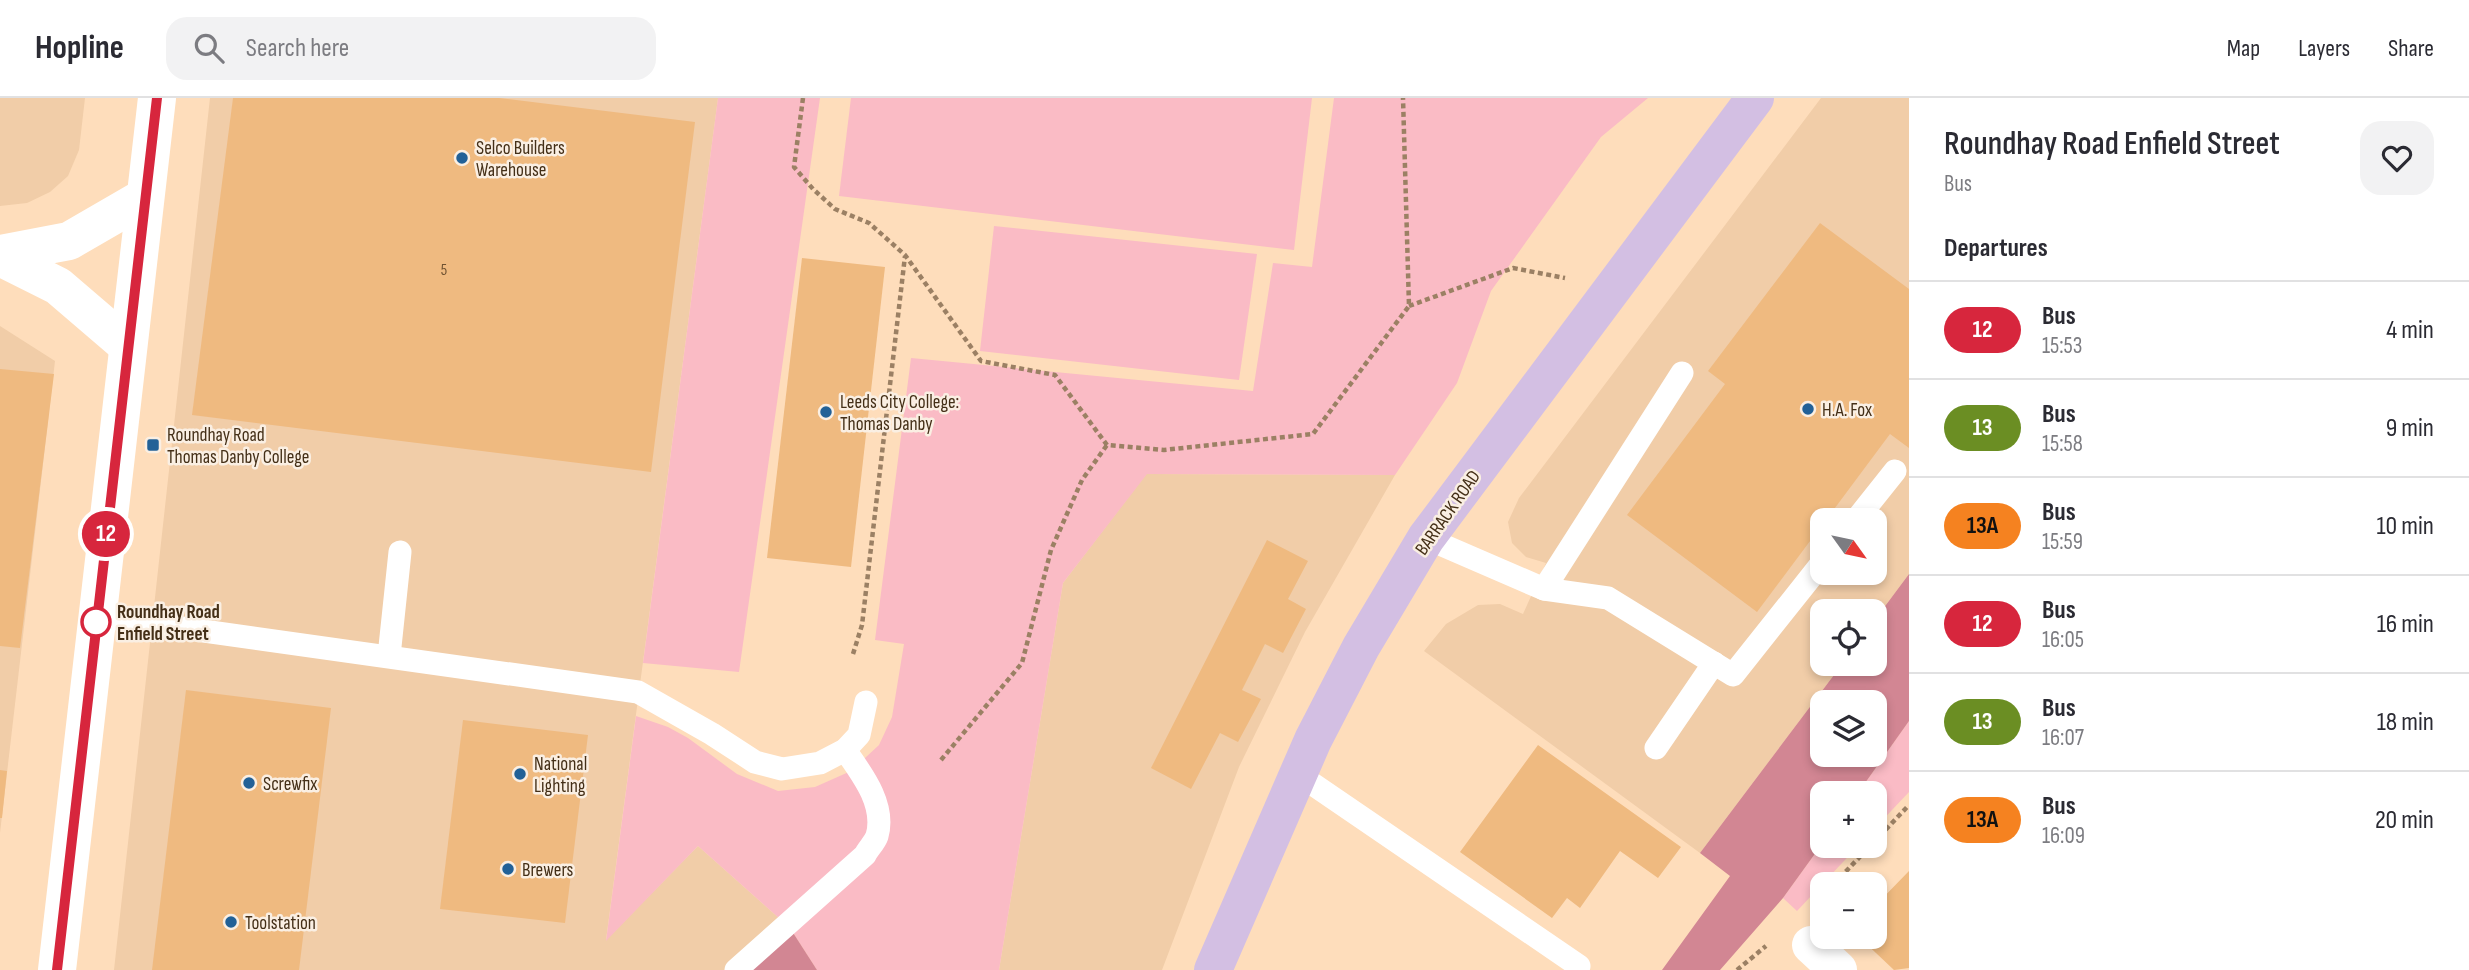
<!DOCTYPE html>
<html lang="en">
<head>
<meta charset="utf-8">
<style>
	:root { --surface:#fff; --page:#f2f2f3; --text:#2b2b33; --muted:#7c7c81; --line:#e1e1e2 }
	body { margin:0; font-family:"Sofia Sans Condensed",sans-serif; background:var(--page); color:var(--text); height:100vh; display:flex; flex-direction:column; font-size:26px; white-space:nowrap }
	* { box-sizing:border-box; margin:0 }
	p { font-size:23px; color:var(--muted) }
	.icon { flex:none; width:38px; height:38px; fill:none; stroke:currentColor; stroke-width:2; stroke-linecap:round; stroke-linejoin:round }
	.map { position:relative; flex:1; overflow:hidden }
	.sheet { display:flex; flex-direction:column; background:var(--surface); width:560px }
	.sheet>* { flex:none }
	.badge { padding:0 14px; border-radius:23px; font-size:24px; line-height:46px }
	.needle { width:46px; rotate:123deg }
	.fabs { position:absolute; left:1810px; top:410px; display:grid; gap:14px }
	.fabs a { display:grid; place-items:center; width:77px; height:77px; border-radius:14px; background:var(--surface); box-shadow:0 4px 10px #0003; font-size:35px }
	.map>.badge { position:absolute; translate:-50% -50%; box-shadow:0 0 0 4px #fff }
	h2 { padding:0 35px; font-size:26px; line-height:63px }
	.round { display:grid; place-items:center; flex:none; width:74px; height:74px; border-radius:21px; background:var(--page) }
	.headline { display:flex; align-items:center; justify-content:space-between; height:119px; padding:0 35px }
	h1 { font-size:33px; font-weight:600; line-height:52px }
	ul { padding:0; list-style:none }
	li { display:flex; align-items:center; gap:21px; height:98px; padding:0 35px; border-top:2px solid var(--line) }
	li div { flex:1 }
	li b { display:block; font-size:26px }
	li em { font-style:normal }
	li .badge { min-width:77px; font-weight:700; text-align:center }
	header { display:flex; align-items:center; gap:42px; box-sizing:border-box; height:98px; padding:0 35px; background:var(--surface); border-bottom:2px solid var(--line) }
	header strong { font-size:33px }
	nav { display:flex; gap:38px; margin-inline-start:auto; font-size:24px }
	.search { width:490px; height:63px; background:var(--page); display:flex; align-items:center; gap:18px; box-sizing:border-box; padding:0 24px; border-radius:21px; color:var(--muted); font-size:26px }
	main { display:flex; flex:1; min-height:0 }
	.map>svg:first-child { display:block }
	.built { fill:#f1cda8; fill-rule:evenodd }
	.green { fill:#fabbc5 }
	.forest { fill:#d28693; fill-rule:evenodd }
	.building { fill:#efba80 }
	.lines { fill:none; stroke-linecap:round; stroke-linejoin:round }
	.path { stroke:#9b8064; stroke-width:4.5; stroke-dasharray:5 3.5; stroke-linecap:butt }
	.lane { stroke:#fff; stroke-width:23 }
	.street { stroke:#fff; stroke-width:38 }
	.secondary { stroke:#fff; stroke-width:38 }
	.primary { stroke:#d3bfe3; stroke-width:38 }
	.line-casing { stroke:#fff; stroke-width:16 }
	.line { stroke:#d7263d; stroke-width:10 }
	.poi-dot { fill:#226197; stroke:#faefe3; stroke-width:2.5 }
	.stop-dot { fill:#fff; stroke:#d7263d; stroke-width:3.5 }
	.labels { text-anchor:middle; stroke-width:5; stroke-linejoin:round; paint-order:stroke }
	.number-label { font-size:16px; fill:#6f5231 }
	.poi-label { font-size:19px; fill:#442f17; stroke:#faefe3; text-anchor:start }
	.street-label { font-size:19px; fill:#442f17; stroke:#faefe3 }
	.stop-label { font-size:19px; font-weight:bold; fill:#442f17; stroke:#faefe3; text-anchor:start }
</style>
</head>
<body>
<header>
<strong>Hopline</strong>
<div class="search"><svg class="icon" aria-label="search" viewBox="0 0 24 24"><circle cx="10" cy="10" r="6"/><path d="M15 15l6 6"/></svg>Search here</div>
<nav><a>Map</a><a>Layers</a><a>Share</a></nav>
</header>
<main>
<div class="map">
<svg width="1909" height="872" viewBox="0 0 1909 872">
	<rect width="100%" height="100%" fill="#feddbb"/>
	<g class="built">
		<path d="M0 0H85L79 52 68 78 50 94 27 105 0 108Z"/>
		<path d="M210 0H718L606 842 698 748 790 830 748 872H114Z"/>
		<path d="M1821 0H1909V476L1874 523V513H1822V565H1843L1700 755 1424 553 1446 526 1478 507 1500 506 1523 516 1546 465 1526 459 1512 445 1508 424 1519 400ZM1822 422H1874V474H1822Z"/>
		<path d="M0 228 55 263 0 735Z"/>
		<path d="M1146 376 1395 377 1305 534 1239 669 1162 872H999L1063 485Z"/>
	</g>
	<g class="green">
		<path d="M718 0H820L739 574 643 565Z"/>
		<path d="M851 0H1312L1294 152 839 98Z"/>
		<path d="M1334 0H1648L1601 39 1491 193 1457 285 1395 377 1147 376 1063 485 999 872H817L790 830 698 748 606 843 636 618 668 629 688 640 737 676 778 693 815 689 851 673 879 647 892 619 904 546 875 542 911 260 1253 293 1273 165 1312 169Z"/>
		<path d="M994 128 1257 156 1239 282 980 253Z"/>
		<path d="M1909 623V694L1874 731V695H1858Z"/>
		<path d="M1822 746 1859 747 1797 813 1783 800Z"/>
	</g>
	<g class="forest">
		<path d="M1909 476V623L1858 695H1822V746L1783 800 1720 872H1662L1730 778 1700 755 1843 565H1874V523ZM1822 604H1874V656H1822Z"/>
		<path d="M790 830 817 872H748Z"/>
	</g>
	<g class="building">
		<path d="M233 0H499L695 24 651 374 192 317Z"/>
		<path d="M1820 125 1909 191V350L1890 336 1826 422H1822V427L1757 514 1627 417 1725 286 1708 273Z"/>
		<path d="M802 160 885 169 851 469 767 460Z"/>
		<path d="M0 271 54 276 20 550 0 548Z"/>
		<path d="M1267 442 1308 463 1288 501 1306 511 1283 555 1265 546 1242 592 1261 601 1238 644 1220 635 1191 691 1151 670Z"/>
		<path d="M186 592 331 610 299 872H152Z"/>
		<path d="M463 622 588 637 565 825 440 811Z"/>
		<path d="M1538 647 1681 749 1658 780 1620 753 1580 810 1567 800 1552 820 1460 754Z"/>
		<path d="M0 672 7 673 2 720H0Z"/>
		<path d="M1909 773V870L1894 872 1858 838H1874V809Z"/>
	</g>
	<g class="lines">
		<g class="path">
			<path d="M803 0 794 69 813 91 835 111 869 125 905 157 981 263 1055 277 1107 347 1164 352 1313 336 1409 208 1403 0"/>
			<path d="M1409 208 1513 170 1565 180"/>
			<path d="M853 556 862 527 905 158"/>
			<path d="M941 662 1022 565 1051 452 1082 382 1107 347"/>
			<path d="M1874 744 1909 707"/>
			<path d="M1834 786 1871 747"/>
			<path d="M1737 872 1766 848"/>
		</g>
		<g class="lane">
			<path d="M1856 422 1895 373"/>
			<path d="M1426 440 1544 491 1608 500 1733 577 1822 465"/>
			<path d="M1544 491 1682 275"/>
			<path d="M97 518 638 594 712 636 755 664 782 671 820 665 845 652 859 637 866 604"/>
			<path d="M389 558 400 454"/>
			<path d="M1656 650 1714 565"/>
			<path d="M1298 676 1579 868"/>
			<path d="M736 872 865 757C868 751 875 744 877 738 886 707 862 676 845 652"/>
		</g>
		<g class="street">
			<path d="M0 156 69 143 145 99"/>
			<path d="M0 159 58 188 128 248"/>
			<path d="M1811 847 1838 872"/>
		</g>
		<path class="secondary" d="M57 872 157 0"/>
		<path class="primary" d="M1213 872 1313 642 1361 549 1426 440 1755 0"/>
	</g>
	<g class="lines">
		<defs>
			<path id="line" d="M57 872 157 0"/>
		</defs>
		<use href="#line" class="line-casing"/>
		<use href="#line" class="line"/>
	</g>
	<g class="poi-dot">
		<circle cx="462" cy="60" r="7"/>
		<circle cx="1808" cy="311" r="7"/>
		<circle cx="826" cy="314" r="7"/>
		<rect x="146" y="340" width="14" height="14" rx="3.5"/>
		<circle cx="520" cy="676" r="7"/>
		<circle cx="249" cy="685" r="7"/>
		<circle cx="508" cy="771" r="7"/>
		<circle cx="231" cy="824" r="7"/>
	</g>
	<circle class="stop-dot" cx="96" cy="524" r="14"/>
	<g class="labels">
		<g class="number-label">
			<text x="444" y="177">5</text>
		</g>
		<g class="poi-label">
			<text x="476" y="56">Selco Builders<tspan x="476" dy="22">Warehouse</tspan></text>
			<text x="840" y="310">Leeds City College:<tspan x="840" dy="22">Thomas Danby</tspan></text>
			<text x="1822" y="318">H.A. Fox</text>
			<text x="167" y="343">Roundhay Road<tspan x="167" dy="22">Thomas Danby College</tspan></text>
			<text x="534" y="672">National<tspan x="534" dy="22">Lighting</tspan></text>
			<text x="263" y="692">Screwfix</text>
			<text x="522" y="778">Brewers</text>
			<text x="245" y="831">Toolstation</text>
		</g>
		<g class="street-label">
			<text transform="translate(1447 414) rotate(-55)" y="7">BARRACK ROAD</text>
		</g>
		<g class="stop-label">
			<text x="117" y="520">Roundhay Road<tspan x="117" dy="22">Enfield Street</tspan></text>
		</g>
	</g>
</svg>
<div class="fabs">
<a><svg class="needle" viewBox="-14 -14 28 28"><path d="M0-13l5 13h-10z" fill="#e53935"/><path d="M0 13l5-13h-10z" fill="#7c7c81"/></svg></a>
<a><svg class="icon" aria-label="locate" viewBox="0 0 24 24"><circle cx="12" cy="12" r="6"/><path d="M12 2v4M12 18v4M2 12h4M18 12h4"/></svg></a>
<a><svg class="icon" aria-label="layers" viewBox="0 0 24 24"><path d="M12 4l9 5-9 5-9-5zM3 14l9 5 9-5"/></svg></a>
<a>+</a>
<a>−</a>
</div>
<b class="badge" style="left:106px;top:436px;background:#d7263d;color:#fff">12</b>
</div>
<section class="sheet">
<div class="headline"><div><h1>Roundhay Road Enfield Street</h1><p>Bus</p></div><a class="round"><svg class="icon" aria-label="heart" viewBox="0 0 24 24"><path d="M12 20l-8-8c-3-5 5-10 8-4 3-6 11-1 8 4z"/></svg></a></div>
<h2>Departures</h2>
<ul>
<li><span class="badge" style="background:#d7263d;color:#fff">12</span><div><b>Bus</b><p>15:53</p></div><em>4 min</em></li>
<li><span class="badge" style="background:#6b8e23;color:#fff">13</span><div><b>Bus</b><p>15:58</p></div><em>9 min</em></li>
<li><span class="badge" style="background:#f58220;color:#111">13A</span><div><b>Bus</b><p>15:59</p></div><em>10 min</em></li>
<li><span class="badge" style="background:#d7263d;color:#fff">12</span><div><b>Bus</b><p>16:05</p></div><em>16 min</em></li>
<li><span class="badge" style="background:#6b8e23;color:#fff">13</span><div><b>Bus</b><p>16:07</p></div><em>18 min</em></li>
<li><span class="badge" style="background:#f58220;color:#111">13A</span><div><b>Bus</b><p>16:09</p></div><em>20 min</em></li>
</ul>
</section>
</main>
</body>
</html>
